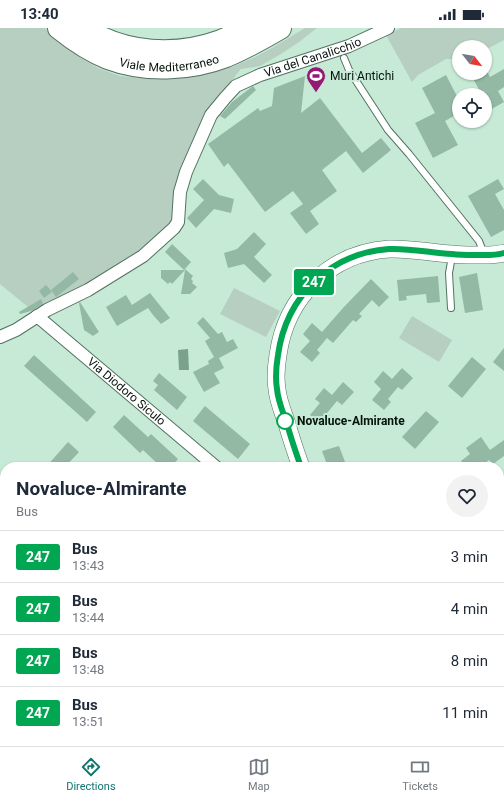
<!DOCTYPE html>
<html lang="en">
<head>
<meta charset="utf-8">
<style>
	:root { --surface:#fff; --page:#f2f2f3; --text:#1f2937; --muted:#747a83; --line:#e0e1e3; --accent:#0f766e }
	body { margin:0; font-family:Roboto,sans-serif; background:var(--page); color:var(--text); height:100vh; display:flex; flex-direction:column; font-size:15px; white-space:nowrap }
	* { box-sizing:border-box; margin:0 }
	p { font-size:13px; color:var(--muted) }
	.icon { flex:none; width:22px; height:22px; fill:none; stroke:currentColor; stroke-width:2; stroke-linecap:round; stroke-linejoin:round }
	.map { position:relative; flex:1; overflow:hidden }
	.details { position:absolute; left:0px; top:434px; width:504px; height:284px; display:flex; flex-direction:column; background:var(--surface); border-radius:16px 16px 0 0; box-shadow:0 1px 3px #0004 }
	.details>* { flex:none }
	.badge { padding:0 8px; border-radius:3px; font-size:14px; line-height:26px }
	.needle { width:26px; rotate:121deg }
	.tools { position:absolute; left:452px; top:12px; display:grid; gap:8px }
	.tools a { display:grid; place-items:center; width:40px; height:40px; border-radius:50%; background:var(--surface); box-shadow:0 1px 3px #0004; font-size:20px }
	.map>.badge { position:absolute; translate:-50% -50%; box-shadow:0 0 0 2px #fff }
	.round { display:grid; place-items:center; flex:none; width:42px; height:42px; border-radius:21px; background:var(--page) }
	.overview { display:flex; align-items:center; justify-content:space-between; height:68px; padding:0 16px }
	h1 { font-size:19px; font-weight:700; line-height:30px }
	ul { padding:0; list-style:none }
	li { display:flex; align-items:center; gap:12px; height:52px; padding:0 16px; border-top:1px solid var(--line) }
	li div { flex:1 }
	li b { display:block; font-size:15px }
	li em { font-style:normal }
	li .badge { min-width:44px; font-weight:700; text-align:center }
	.status { display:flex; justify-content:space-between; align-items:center; height:28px; padding:0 20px; background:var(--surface); direction:ltr }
	.status svg { height:11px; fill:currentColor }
	.tabs { display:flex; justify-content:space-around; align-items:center; height:56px; border-top:1px solid var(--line); background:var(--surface); font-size:11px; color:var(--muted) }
	.tabs a { display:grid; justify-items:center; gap:2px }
	.tabs .on { color:var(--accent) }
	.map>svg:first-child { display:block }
	.grass { fill:#b7cfc1 }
	.water { fill:#7ba08c }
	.building { fill:#93b9a4 }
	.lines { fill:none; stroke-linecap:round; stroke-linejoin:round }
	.lane-casing { stroke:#537261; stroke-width:8 }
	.street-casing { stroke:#537261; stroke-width:14 }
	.secondary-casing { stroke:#537261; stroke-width:18 }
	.highway-casing { stroke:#537261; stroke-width:24 }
	.lane { stroke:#fff; stroke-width:6 }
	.street { stroke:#fff; stroke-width:12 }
	.secondary { stroke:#fff; stroke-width:17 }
	.highway { stroke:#fff; stroke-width:22 }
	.line-casing { stroke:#fff; stroke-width:9 }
	.line { stroke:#00a651; stroke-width:6 }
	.stop-dot { fill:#fff; stroke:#00a651; stroke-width:2 }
	.labels { text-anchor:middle; stroke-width:4; stroke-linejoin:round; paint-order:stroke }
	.street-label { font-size:12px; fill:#06130c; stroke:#c6ead6 }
	.poi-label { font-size:12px; fill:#06130c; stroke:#c6ead6; text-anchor:start }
	.stop-label { font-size:12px; font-weight:bold; fill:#06130c; stroke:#c6ead6; text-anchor:start }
</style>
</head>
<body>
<div class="status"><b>13:40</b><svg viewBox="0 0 49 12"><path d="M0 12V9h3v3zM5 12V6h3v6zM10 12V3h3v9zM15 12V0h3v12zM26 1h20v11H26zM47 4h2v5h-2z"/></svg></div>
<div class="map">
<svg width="504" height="718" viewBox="0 0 504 718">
	<rect width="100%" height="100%" fill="#c6ead6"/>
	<g class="grass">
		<path d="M0 0H45L59 13 78 28 98 40 120 48 149 51 183 50 212 45 232 39 255 29 272 20 305 0H317L299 14 281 26 260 38 241 41 236 47 223 67 209 85 175 193 142 225 82 261 44 279 33 283 0 256Z"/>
		<path d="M401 0H504V12L485 22V19H459V32L452 31H446L418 47 412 54 386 7Z"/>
		<path d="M234 260 280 283 266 309 220 286Z"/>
		<path d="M412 288 452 312 439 334 399 310Z"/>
		<path d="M0 559 5 569V638L0 641Z"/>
	</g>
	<path class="water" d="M188 321 189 342H179L178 322Z"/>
	<g class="building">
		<path d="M504 41V59L498 63 504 74 490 82 485 73V67H482L470 45H488L490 49Z"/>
		<path d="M446 47 459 72V85L445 93 458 117 433 130 415 95 435 85 422 60Z"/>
		<path d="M305 48 301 85 320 70 362 125 381 110 391 122 363 145 346 123 322 142 337 163 310 183 319 196 306 206 290 185 303 176 293 163 265 184 228 135 224 139 208 116 258 80 260 83 272 78 274 60Z"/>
		<path d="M253 58 256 62 225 91 220 88 232 74Z"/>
		<path d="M203 151 219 167 234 171 231 185 214 181 196 200 187 190 204 172 193 161Z"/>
		<path d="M498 151 504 161 495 166 504 182V202L491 209 468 168Z"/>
		<path d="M254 204 266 216 254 229 272 247 264 255 244 236 228 240 224 225 237 221Z"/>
		<path d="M172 216 191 234 184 242 165 224Z"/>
		<path d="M185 241 193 248 191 251 193 253 192 255 197 259 190 266H181L185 242 172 256 170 254 168 256 161 250V242H185Z"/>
		<path d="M73 244 79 251 56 269 51 262Z"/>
		<path d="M477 245 483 282 465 285 459 249Z"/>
		<path d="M438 248 440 274 427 275 426 266 406 268 407 272 399 273 397 252Z"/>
		<path d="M371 251 389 269 379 279 372 272 359 286 362 288 356 294 353 292 333 315 327 310 317 322 320 325 312 334 300 324 310 313 303 306 312 295 322 304 343 280Z"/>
		<path d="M46 257 52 264 44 270 39 263Z"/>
		<path d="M150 265 170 290 161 296 153 287 148 280 117 298 106 279 126 267 132 277Z"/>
		<path d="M41 271 43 276 31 283 20 286 19 284Z"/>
		<path d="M80 274 99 304 93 308 84 302 79 275Z"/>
		<path d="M203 289 218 306 222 304 227 314 233 311 238 320 219 330 224 340 214 345 220 355 204 364 193 344 209 336 208 333 214 329 205 313 210 310 197 295Z"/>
		<path d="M504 320V343L493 334Z"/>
		<path d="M34 327 96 384 87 394 24 338Z"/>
		<path d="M472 329 486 341 462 370 448 358Z"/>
		<path d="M402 340 413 350 402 362 398 359 388 371 391 374 384 382 372 372 381 361 374 354 383 343 392 351Z"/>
		<path d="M159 345 187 369 177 382 154 362 158 357 153 353Z"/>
		<path d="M343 354 354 364 342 377 337 373 327 385 330 388 322 397 310 387 320 375 315 371 324 360 332 367Z"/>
		<path d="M205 378 250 416 238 431 193 393Z"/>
		<path d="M426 383 439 394 415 421 402 409Z"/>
		<path d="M124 387 148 409 151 406 178 431 171 439H161L143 422 140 425 113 399Z"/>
		<path d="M481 409 490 422 504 412V428L493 436 489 432 480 439H465L461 433 470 426 466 420Z"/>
		<path d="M68 414 79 424 65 439H46Z"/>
		<path d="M339 418 347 439H328L322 423Z"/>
	</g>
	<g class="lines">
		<defs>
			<g id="lane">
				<path d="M344 30 349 42 388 102 409 126 479 213 484 226"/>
				<path d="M451 280 449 245 452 228"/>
			</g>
			<g id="street">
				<path id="s1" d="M37 288 216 439"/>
				<path id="s2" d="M0 309 16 302 47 282 88 262 143 228 174 200 178 194 180 164 186 144 211 87 225 70 236 58 260 47 349 18 388 0"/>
				<path d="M0 483 5 488"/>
				<path d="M499 542 504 543"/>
				<path d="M499 673 504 677"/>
			</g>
			<g id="secondary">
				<path d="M301 439C296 425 291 410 287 396 283 384 278 373 277 361 275 349 276 339 278 327 286 269 330 225 389 221 410 220 431 225 452 226 460 227 467 227 474 227 484 227 494 228 504 225"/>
				<path d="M304 718 305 713"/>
			</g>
			<g id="highway">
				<path id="s3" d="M59 0C74 12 90 23 108 30 145 44 190 42 226 28 245 20 263 10 280 0"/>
				<path d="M84 0C124 27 177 29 221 13 231 9 240 4 249 0"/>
			</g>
		</defs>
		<use href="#lane" class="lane-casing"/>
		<use href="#street" class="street-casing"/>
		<use href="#secondary" class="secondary-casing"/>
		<use href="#highway" class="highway-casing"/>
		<use href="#lane" class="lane"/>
		<use href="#street" class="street"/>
		<use href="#secondary" class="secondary"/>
		<use href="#highway" class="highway"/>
	</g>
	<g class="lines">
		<defs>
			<path id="line" d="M301 439C296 425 291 410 287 396 283 384 278 373 277 361 275 349 276 339 278 327 286 269 330 225 389 221 410 220 431 225 452 226 460 227 467 227 474 227 484 227 494 228 504 225"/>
		</defs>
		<use href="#line" class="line-casing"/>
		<use href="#line" class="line"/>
	</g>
	<defs>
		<symbol id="stadium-pin" viewBox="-11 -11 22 30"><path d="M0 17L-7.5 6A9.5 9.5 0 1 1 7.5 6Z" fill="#941a76" stroke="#c6ead6"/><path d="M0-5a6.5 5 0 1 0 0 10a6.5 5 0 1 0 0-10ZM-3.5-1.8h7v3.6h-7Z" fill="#fff"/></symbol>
	</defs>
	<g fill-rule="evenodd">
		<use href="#stadium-pin" x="305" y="37" width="22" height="30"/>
	</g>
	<circle class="stop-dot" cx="285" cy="393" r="8"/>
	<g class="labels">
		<g class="street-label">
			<text dy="4" stroke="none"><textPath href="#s2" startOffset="447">Via del Canalicchio</textPath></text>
			<text dy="4" stroke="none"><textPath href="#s3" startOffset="120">Viale Mediterraneo</textPath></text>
			<text dy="4" stroke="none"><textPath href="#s1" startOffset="117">Via Diodoro Siculo</textPath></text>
		</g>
		<g class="poi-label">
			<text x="330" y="52">Muri Antichi</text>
		</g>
		<g class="stop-label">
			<text x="297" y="397">Novaluce-Almirante</text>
		</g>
	</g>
</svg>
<div class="tools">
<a><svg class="needle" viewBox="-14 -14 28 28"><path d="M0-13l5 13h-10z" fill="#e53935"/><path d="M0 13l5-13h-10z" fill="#747a83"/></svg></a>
<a><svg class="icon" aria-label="locate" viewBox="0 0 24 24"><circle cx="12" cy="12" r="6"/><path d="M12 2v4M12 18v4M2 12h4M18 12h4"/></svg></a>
</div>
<b class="badge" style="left:314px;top:254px;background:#00a651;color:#fff">247</b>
<section class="details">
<div class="overview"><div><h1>Novaluce-Almirante</h1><p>Bus</p></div><a class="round"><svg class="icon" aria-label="heart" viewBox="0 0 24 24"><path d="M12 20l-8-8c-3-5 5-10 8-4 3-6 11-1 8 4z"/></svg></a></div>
<ul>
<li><span class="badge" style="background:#00a651;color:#fff">247</span><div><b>Bus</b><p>13:43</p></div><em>3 min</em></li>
<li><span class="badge" style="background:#00a651;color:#fff">247</span><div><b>Bus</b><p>13:44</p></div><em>4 min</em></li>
<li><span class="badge" style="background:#00a651;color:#fff">247</span><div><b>Bus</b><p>13:48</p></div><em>8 min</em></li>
<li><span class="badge" style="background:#00a651;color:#fff">247</span><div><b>Bus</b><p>13:51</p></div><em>11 min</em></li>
</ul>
</section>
</div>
<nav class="tabs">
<a class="on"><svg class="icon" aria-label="directions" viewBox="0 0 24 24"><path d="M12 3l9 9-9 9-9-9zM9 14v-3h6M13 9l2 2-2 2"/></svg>Directions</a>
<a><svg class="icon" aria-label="map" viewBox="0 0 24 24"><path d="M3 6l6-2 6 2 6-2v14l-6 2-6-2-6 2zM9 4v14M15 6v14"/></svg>Map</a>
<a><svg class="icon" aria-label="tickets" viewBox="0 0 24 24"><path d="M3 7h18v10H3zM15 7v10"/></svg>Tickets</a>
</nav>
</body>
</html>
